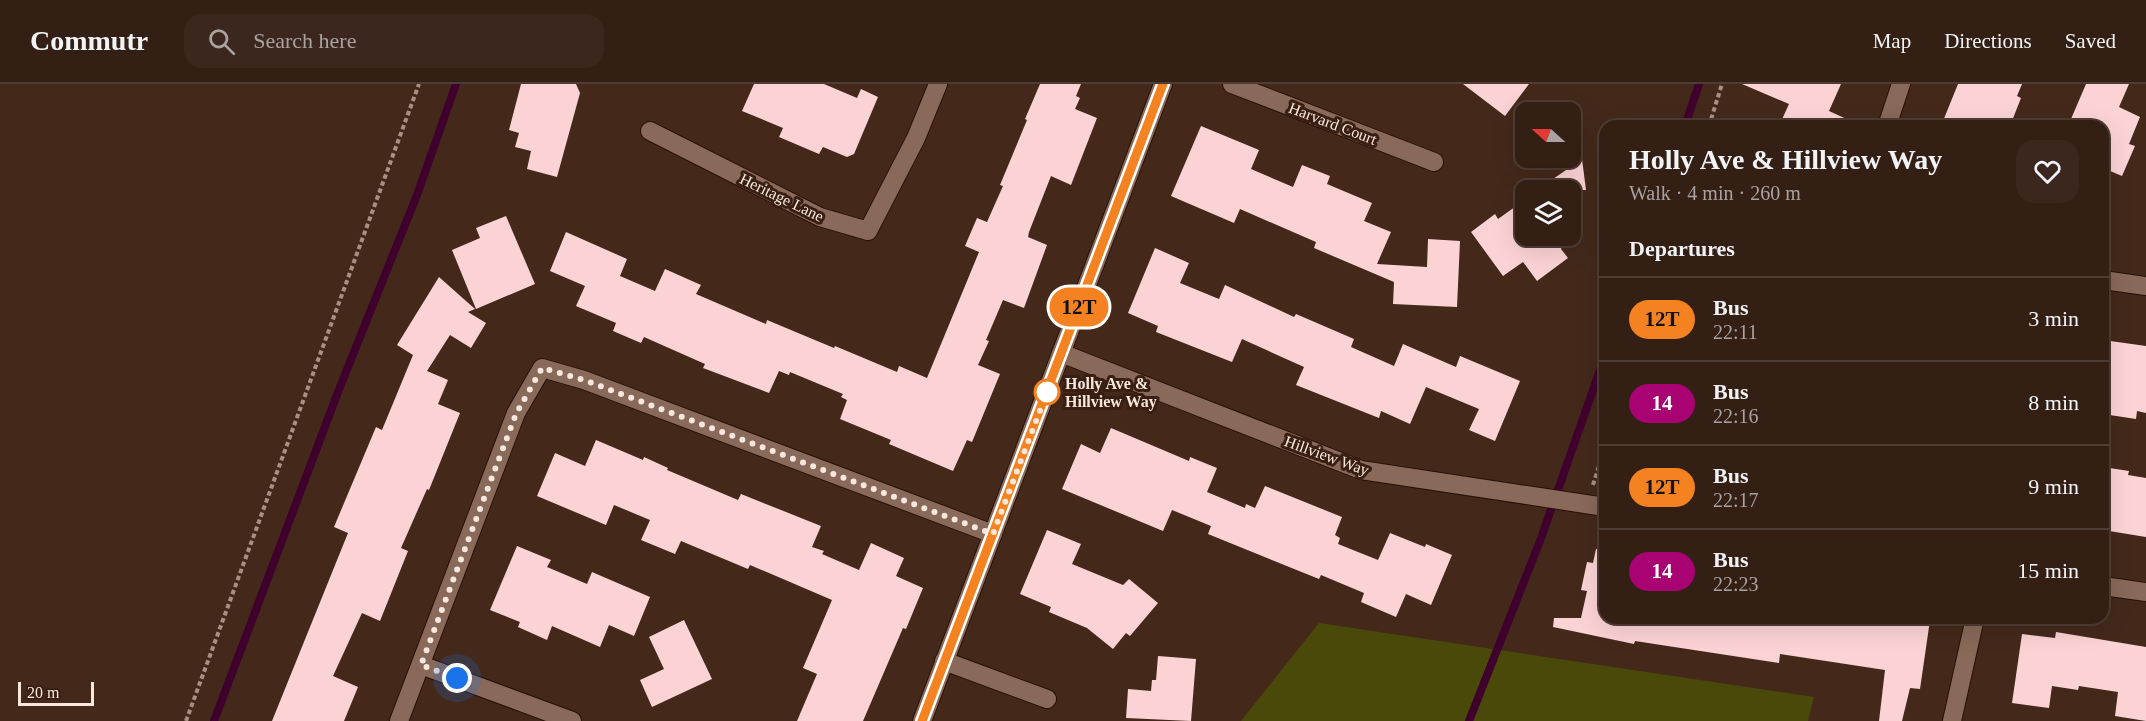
<!DOCTYPE html>
<html lang="en">
<head>
<meta charset="utf-8">
<style>
	:root { --surface:#331f14; --page:#3b271d; --text:#f1f3f6; --muted:#a9a2a0; --line:#4e3d34 }
	body { margin:0; font-family:"Times New Roman",serif; background:var(--page); color:var(--text); height:100vh; display:flex; flex-direction:column; font-size:22px; white-space:nowrap }
	* { box-sizing:border-box; margin:0 }
	p { font-size:20px; color:var(--muted) }
	.icon { flex:none; width:33px; height:33px; fill:none; stroke:currentColor; stroke-width:2; stroke-linecap:round; stroke-linejoin:round }
	.map { position:relative; flex:1; overflow:hidden }
	.details { position:absolute; left:1599px; top:36px; width:510px; height:504px; display:flex; flex-direction:column; background:var(--surface); border-radius:18px; box-shadow:0 6px 24px #0002,0 0 0 2px var(--line) }
	.details>* { flex:none }
	.badge { padding:0 12px; border-radius:20px; font-size:21px; line-height:39px }
	.needle { width:39px; rotate:291deg }
	.buttons { position:absolute; left:1515px; top:18px; display:grid; gap:12px }
	.buttons a { display:grid; place-items:center; width:66px; height:66px; border-radius:12px; background:var(--surface); box-shadow:0 6px 24px #0002,0 0 0 2px var(--line); font-size:30px }
	.scale { position:absolute; left:18px; bottom:15px; width:76px; box-sizing:border-box; padding-left:6px; border:3px solid #f9e7de; border-top:0; font-size:16px; line-height:21px; white-space:nowrap; color:#f9e7de; -webkit-text-stroke:4px #391f12; paint-order:stroke }
	.you { position:absolute; width:30px; height:30px; margin:-15px; border:4px solid #fff; border-radius:50%; background:#1a73e8; box-shadow:0 0 0 9px #1a73e833 }
	.map>.badge { position:absolute; translate:-50% -50%; box-shadow:0 0 0 3px #fff }
	h2 { padding:0 30px; font-size:22px; line-height:54px }
	.round { display:grid; place-items:center; flex:none; width:63px; height:63px; border-radius:18px; background:var(--page) }
	.headline { display:flex; align-items:center; justify-content:space-between; height:102px; padding:0 30px }
	h1 { font-size:28px; font-weight:700; line-height:45px }
	ul { padding:0; list-style:none }
	li { display:flex; align-items:center; gap:18px; height:84px; padding:0 30px; border-top:2px solid var(--line) }
	li div { flex:1 }
	li b { display:block; font-size:22px }
	li em { font-style:normal }
	li .badge { min-width:66px; font-weight:700; text-align:center }
	header { display:flex; align-items:center; gap:36px; box-sizing:border-box; height:84px; padding:0 30px; background:var(--surface); border-bottom:2px solid var(--line) }
	header strong { font-size:28px }
	nav { display:flex; gap:33px; margin-inline-start:auto; font-size:21px }
	.search { width:420px; height:54px; background:var(--page); display:flex; align-items:center; gap:15px; box-sizing:border-box; padding:0 21px; border-radius:18px; color:var(--muted); font-size:22px }
	.map>svg:first-child { display:block }
	.green { fill:#494a0a }
	.lines { fill:none; stroke-linecap:round; stroke-linejoin:round }
	.stream { stroke:#40002d; stroke-width:8 }
	.building { fill:#fcd3d5 }
	.minor-casing { stroke:#291105; stroke-width:20 }
	.path { stroke:#a79185; stroke-width:4; stroke-dasharray:4.5 3; stroke-linecap:butt }
	.minor { stroke:#88695a; stroke-width:18 }
	.line-casing { stroke:#fff; stroke-width:14 }
	.line { stroke:#f58220; stroke-width:9 }
	.walk { stroke:#f9e7de; stroke-width:6; stroke-dasharray:0 10.8 }
	.stop-dot { fill:#fff; stroke:#f58220; stroke-width:3 }
	.labels { text-anchor:middle; stroke-width:6; stroke-linejoin:round; paint-order:stroke }
	.street-label { font-size:16px; fill:#f9e7de; stroke:#391f12 }
	.stop-label { font-size:16px; font-weight:bold; fill:#f9e7de; stroke:#391f12; text-anchor:start }
</style>
</head>
<body>
<header>
<strong>Commutr</strong>
<div class="search"><svg class="icon" aria-label="search" viewBox="0 0 24 24"><circle cx="10" cy="10" r="6"/><path d="M15 15l6 6"/></svg>Search here</div>
<nav><a>Map</a><a>Directions</a><a>Saved</a></nav>
</header>
<div class="map">
<svg width="2146" height="637" viewBox="0 0 2146 637">
	<rect width="100%" height="100%" fill="#44291b"/>
	<path class="green" d="M1319 539 1814 613 1808 637H1241Z"/>
	<g class="lines">
		<g class="stream">
			<path d="M1685 42 1699 0"/>
			<path d="M214 637 338 308 417 111 456 0"/>
			<path d="M1469 637 1540 457 1605 272"/>
		</g>
	</g>
	<g class="building">
		<path d="M521 0H576L580 9 557 93 527 85 531 67 515 63 519 49 509 46Z"/>
		<path d="M754 0H824L857 14 861 5 878 13 854 70 847 73 823 63 819 70 779 53 783 44 742 27Z"/>
		<path d="M1040 0H1081L1076 12 1080 14 1075 25 1097 34 1071 101 1051 92 1029 148 1028 153 1047 161 1024 224 1003 216 986 256 989 257 978 281 1000 290 972 358 967 356 953 387 889 360 891 356 840 335 847 316 841 313 843 310 790 288 789 291 779 287 769 309 703 284 705 280 644 253 641 259 613 247 616 239 576 222 585 202 550 187 566 148 627 175 620 192 655 207 665 185 701 201 696 210 766 240 767 236 834 264 835 262 897 288 899 282 927 294 979 168 965 162 977 134 987 138 1003 102 1000 101 1027 36 1025 35Z"/>
		<path d="M1463 0H1529L1505 32Z"/>
		<path d="M1742 0H1841L1829 27 1862 42H1779L1789 20Z"/>
		<path d="M1958 0H2022L2017 12 2021 14 2010 42H1941Z"/>
		<path d="M2086 0H2129L2119 23 2140 33 2129 60 2135 62 2122 92 2103 84V42H2068Z"/>
		<path d="M1201 42 1259 66 1251 85 1293 103 1302 81 1330 92 1327 100 1372 119 1364 137 1391 148 1377 180 1427 183 1428 155 1460 157 1457 223 1393 220 1394 198 1314 164 1316 158 1240 125 1234 139 1171 112Z"/>
		<path d="M1582 75 1586 106H1537Z"/>
		<path d="M1526 115V152H1567L1561 165 1568 174 1537 197 1523 178 1503 192 1471 148 1495 130 1498 135Z"/>
		<path d="M506 132 535 200 476 225 452 166 480 154 476 144Z"/>
		<path d="M1155 164 1189 179 1180 199 1219 215 1225 201 1294 233 1296 230 1354 255 1351 263 1394 282 1403 260 1456 283 1460 272 1520 297 1495 357 1469 346 1479 325 1426 303 1410 340 1381 327 1379 334 1296 301 1304 283 1242 255 1232 278 1156 248 1158 242 1128 229Z"/>
		<path d="M439 193 475 225 468 228 486 239 471 264 450 251 427 287 448 296 438 320 460 329 429 406 427 405 401 464 408 467 380 537 362 529 333 592 358 603 344 637H272L348 449 334 443 376 343 382 346 413 271 397 261Z"/>
		<path d="M2103 256 2146 262V329L2137 327 2136 335 2103 330Z"/>
		<path d="M1111 344 1189 377 1190 373 1217 384 1207 408 1245 424 1246 420 1255 424 1265 402 1342 433 1335 451 1340 454 1338 460 1378 476 1390 449 1425 463 1426 460 1452 471 1431 521 1406 510 1396 533 1361 518 1364 509 1321 491 1319 495 1208 450 1211 442 1172 426 1163 447 1062 405 1081 360 1100 369Z"/>
		<path d="M596 356 643 376 644 373 668 384 667 386 738 416 741 410 821 442 812 463 824 467 822 470 859 486 871 459 904 474 896 492 923 504 906 545 903 544 863 637H797L817 590 803 584 832 516 750 481 748 485 681 457 675 470 641 456 650 436 614 421 606 441 537 412 555 369 585 382Z"/>
		<path d="M2103 383 2129 387 2128 391 2146 394V453L2103 446Z"/>
		<path d="M1047 446 1081 460 1072 480 1123 501 1129 495 1158 519 1130 552 1126 549 1113 565 1087 544 1049 528 1051 523 1020 510Z"/>
		<path d="M517 462 551 476 547 483 587 500 592 488 650 513 634 552 609 541 600 563 552 542 547 556 518 543 520 538 490 526Z"/>
		<path d="M1596 465H1605V534H1918L1930 536 1920 605 1910 604 1902 637H1879L1885 586 1780 570 1779 579 1635 557 1634 560 1553 543 1554 534H1581L1587 507 1581 506 1587 478 1593 479Z"/>
		<path d="M684 536 712 595 652 623 640 596 664 585 649 553Z"/>
		<path d="M2056 548 2146 563V637L2115 632 2118 608 2079 602 2078 606 2052 602 2049 624 2012 619 2022 550 2055 554Z"/>
		<path d="M1158 572 1196 575 1191 637 1126 634 1128 605 1151 607 1152 596H1156Z"/>
	</g>
	<g class="lines">
		<defs>
			<g id="minor">
				<path d="M1232 0 1434 78"/>
				<path d="M1887 42 1901 0"/>
				<path d="M650 47 820 133 868 147 916 54 938 0"/>
				<path d="M2103 196 2146 202"/>
				<path d="M1061 269 1361 386 1605 423"/>
				<path d="M2103 502 2146 508"/>
				<path d="M944 577 1047 615"/>
				<path d="M421 581 572 637"/>
				<path d="M399 637 516 329 542 284 584 296 993 450"/>
				<path d="M922 637 1163 0"/>
				<path d="M1952 637 1975 534"/>
			</g>
		</defs>
		<use href="#minor" class="minor-casing"/>
		<g class="path">
			<path d="M1709 42 1722 0"/>
			<path d="M1593 401 1605 363"/>
			<path d="M186 637 419 0"/>
		</g>
		<use href="#minor" class="minor"/>
	</g>
	<g class="lines">
		<defs>
			<path id="line" d="M922 637 1163 0"/>
		</defs>
		<use href="#line" class="line-casing"/>
		<use href="#line" class="line"/>
		<path class="walk" d="M457 594 421 581 516 330 542 284 584 296 993 450 1049 303 1047 308"/>
	</g>
	<circle class="stop-dot" cx="1047" cy="308" r="12"/>
	<g class="labels">
		<g class="street-label">
			<text transform="translate(1333 39) rotate(21)" y="6">Harvard Court</text>
			<text transform="translate(782 113) rotate(26)" y="6">Heritage Lane</text>
			<text transform="translate(1327 371) rotate(20)" y="6">Hillview Way</text>
		</g>
		<g class="stop-label">
			<text x="1065" y="305">Holly Ave &amp;<tspan x="1065" dy="18">Hillview Way</tspan></text>
		</g>
	</g>
</svg>
<div class="buttons">
<a><svg class="needle" viewBox="-14 -14 28 28"><path d="M0-13l5 13h-10z" fill="#e53935"/><path d="M0 13l5-13h-10z" fill="#a9a2a0"/></svg></a>
<a><svg class="icon" aria-label="layers" viewBox="0 0 24 24"><path d="M12 4l9 5-9 5-9-5zM3 14l9 5 9-5"/></svg></a>
</div>
<div class="scale">20 m</div>
<div class="you" style="left:457px;top:594px"></div>
<b class="badge" style="left:1079px;top:223px;background:#f58220;color:#111">12T</b>
<section class="details">
<div class="headline"><div><h1>Holly Ave &amp; Hillview Way</h1><p>Walk · 4 min · 260 m</p></div><a class="round"><svg class="icon" aria-label="heart" viewBox="0 0 24 24"><path d="M12 20l-8-8c-3-5 5-10 8-4 3-6 11-1 8 4z"/></svg></a></div>
<h2>Departures</h2>
<ul>
<li><span class="badge" style="background:#f58220;color:#111">12T</span><div><b>Bus</b><p>22:11</p></div><em>3 min</em></li>
<li><span class="badge" style="background:#a90272;color:#fff">14</span><div><b>Bus</b><p>22:16</p></div><em>8 min</em></li>
<li><span class="badge" style="background:#f58220;color:#111">12T</span><div><b>Bus</b><p>22:17</p></div><em>9 min</em></li>
<li><span class="badge" style="background:#a90272;color:#fff">14</span><div><b>Bus</b><p>22:23</p></div><em>15 min</em></li>
</ul>
</section>
</div>
</body>
</html>
